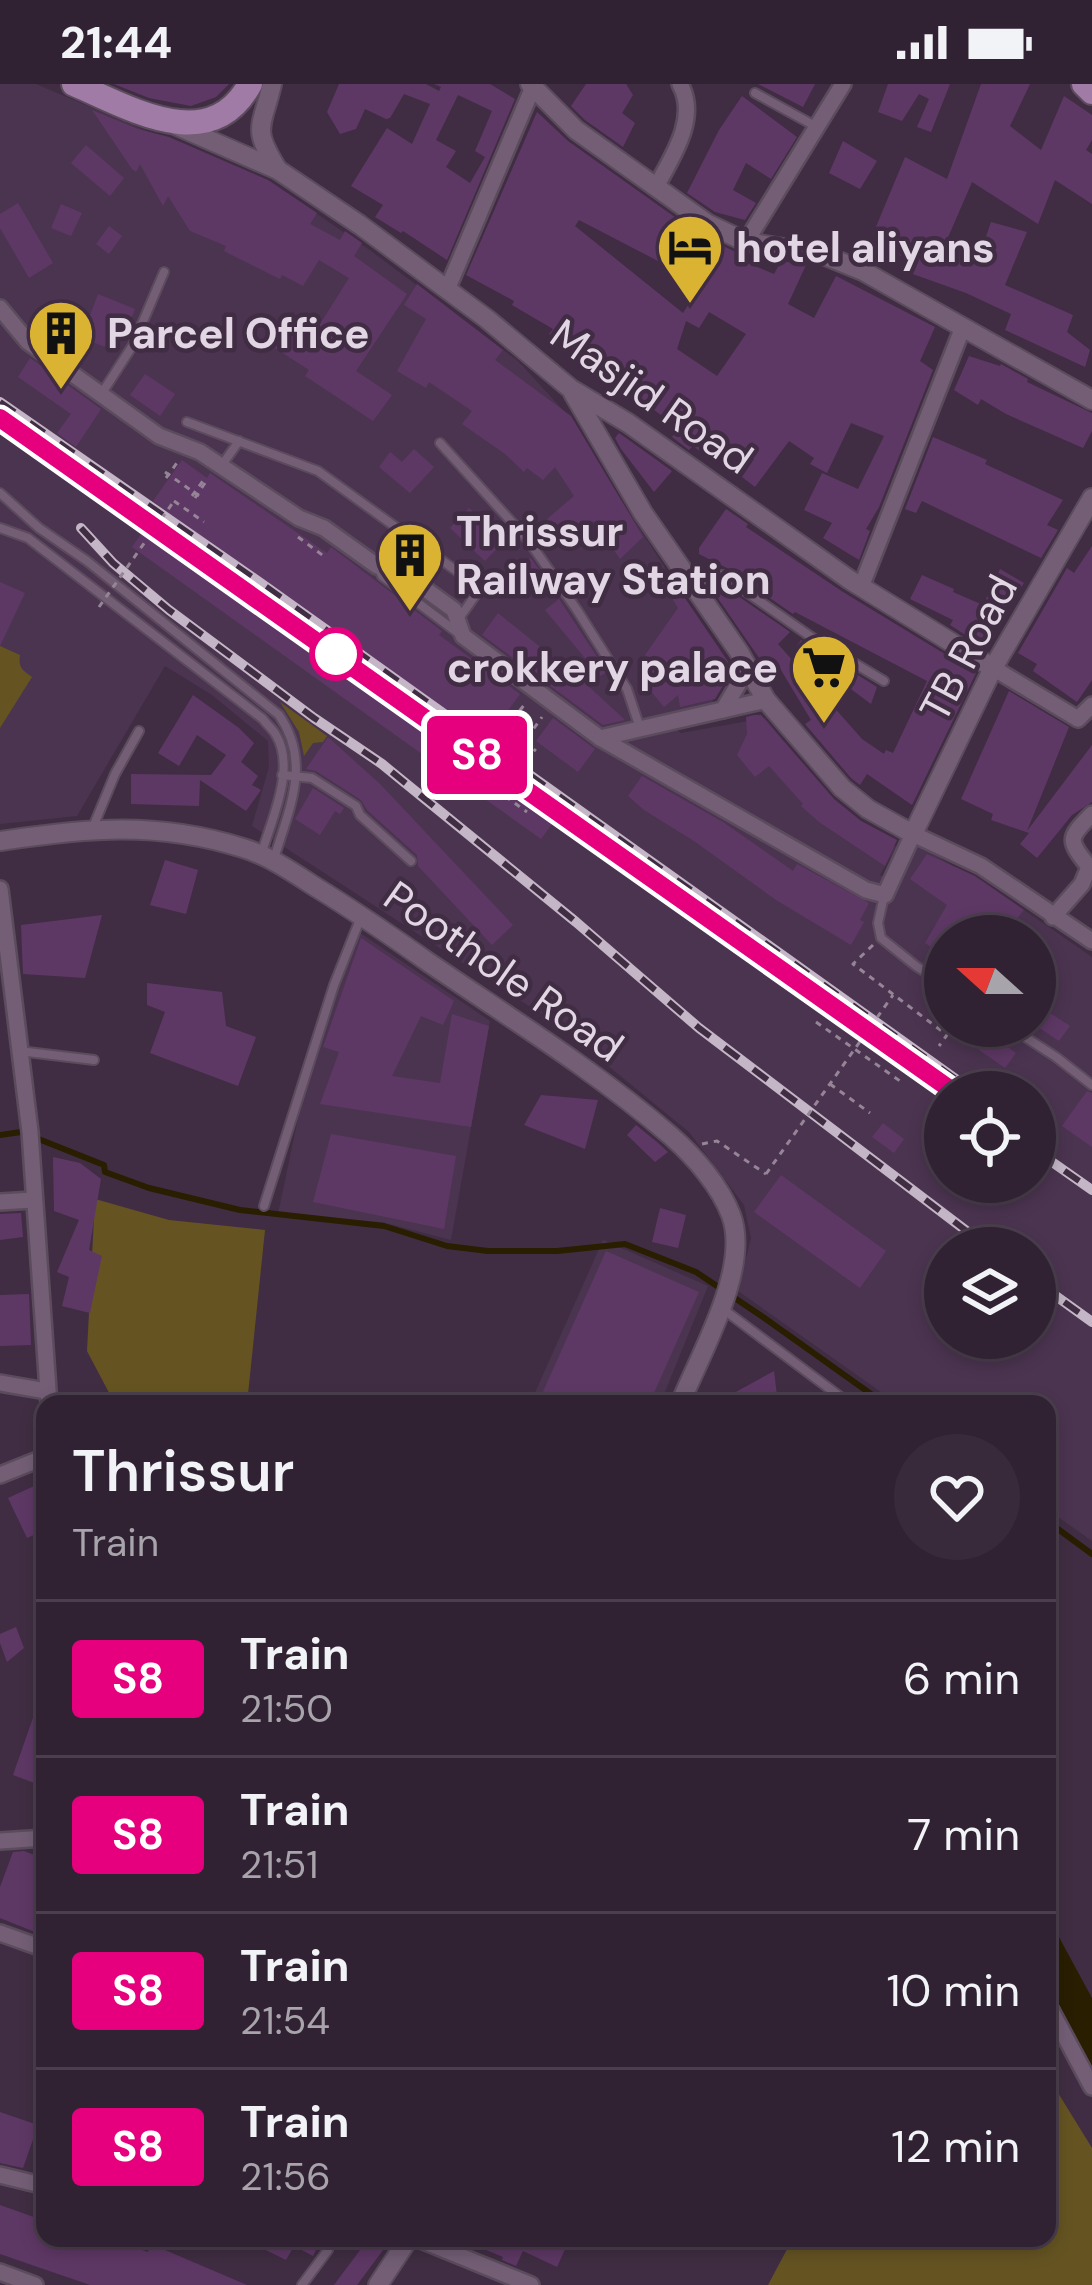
<!DOCTYPE html>
<html lang="en">
<head>
<meta charset="utf-8">
<style>
	:root { --surface:#302232; --page:#382a3a; --text:#f1f3f6; --muted:#a8a4ac; --line:#4b3f4d }
	body { margin:0; font-family:"DM Sans",sans-serif; background:var(--page); color:var(--text); height:100vh; display:flex; flex-direction:column; font-size:45px; white-space:nowrap }
	* { box-sizing:border-box; margin:0 }
	p { font-size:39px; color:var(--muted) }
	.icon { flex:none; width:66px; height:66px; fill:none; stroke:currentColor; stroke-width:2; stroke-linecap:round; stroke-linejoin:round }
	.map { position:relative; flex:1; overflow:hidden }
	.sheet { position:absolute; left:36px; top:1311px; width:1020px; height:852px; display:flex; flex-direction:column; background:var(--surface); border-radius:24px; box-shadow:0 6px 18px #0003,0 0 0 3px var(--line) }
	.sheet>* { flex:none }
	.badge { padding:0 24px; border-radius:9px; font-size:42px; line-height:78px }
	.needle { width:78px; rotate:291deg }
	.fabs { position:absolute; left:924px; top:831px; display:grid; gap:24px }
	.fabs a { display:grid; place-items:center; width:132px; height:132px; border-radius:50%; background:var(--surface); box-shadow:0 6px 18px #0003,0 0 0 3px var(--line); font-size:60px }
	.map>.badge { position:absolute; translate:-50% -50%; box-shadow:0 0 0 6px #fff }
	.round { display:grid; place-items:center; flex:none; width:126px; height:126px; border-radius:63px; background:var(--page) }
	.headline { display:flex; align-items:center; justify-content:space-between; height:204px; padding:0 36px }
	h1 { font-size:57px; font-weight:600; line-height:90px }
	ul { padding:0; list-style:none }
	li { display:flex; align-items:center; gap:36px; height:156px; padding:0 36px; border-top:3px solid var(--line) }
	li div { flex:1 }
	li b { display:block; font-size:45px }
	li em { font-style:normal }
	li .badge { min-width:132px; font-weight:700; text-align:center }
	.status { display:flex; justify-content:space-between; align-items:center; height:84px; padding:0 60px; background:var(--surface); direction:ltr }
	.status svg { height:33px; fill:currentColor }
	.map>svg:first-child { display:block }
	.built { fill:#4b3450; fill-rule:evenodd }
	.green { fill:#655422 }
	.water { fill:#291e00 }
	.lines { fill:none; stroke-linecap:round; stroke-linejoin:round }
	.stream { stroke:#291e00; stroke-width:6 }
	.building { fill:#5e3865; fill-rule:evenodd }
	.service-casing { stroke:#5b4b5d; stroke-width:12 }
	.minor-casing { stroke:#5b4b5d; stroke-width:20 }
	.tertiary-casing { stroke:#5b4b5d; stroke-width:22 }
	.primary-casing { stroke:#5b4b5d; stroke-width:28 }
	.path { stroke:#958597; stroke-width:3; stroke-dasharray:6 6; stroke-linecap:butt }
	.service { stroke:#735e76; stroke-width:8 }
	.minor { stroke:#735e76; stroke-width:15 }
	.tertiary { stroke:#735e76; stroke-width:18 }
	.primary { stroke:#9f7ba5; stroke-width:24 }
	.rail-casing { stroke:#c4b6c6; stroke-width:10 }
	.rail { stroke:#402d43; stroke-width:6; stroke-dasharray:18; stroke-linecap:butt }
	.path-bridge { stroke:#958597; stroke-width:3; stroke-dasharray:6 6; stroke-linecap:butt }
	.line-casing { stroke:#fff; stroke-width:27 }
	.line { stroke:#e6007e; stroke-width:18 }
	.stop-dot { fill:#fff; stroke:#e6007e; stroke-width:6 }
	.labels { text-anchor:middle; stroke-width:9; stroke-linejoin:round; paint-order:stroke }
	.poi-label { font-size:42px; font-weight:bold; fill:#e2d6e4; stroke:#402d43; text-anchor:start }
	.street-label { font-size:42px; fill:#e2d6e4; stroke:#402d43 }
</style>
</head>
<body>
<div class="status"><b>21:44</b><svg viewBox="0 0 49 12"><path d="M0 12V9h3v3zM5 12V6h3v6zM10 12V3h3v9zM15 12V0h3v12zM26 1h20v11H26zM47 4h2v5h-2z"/></svg></div>
<div class="map">
<svg width="1092" height="2201" viewBox="0 0 1092 2201">
	<rect width="100%" height="100%" fill="#402d43"/>
	<g class="built">
		<path d="M0 0H36L245 89 304 121 371 167 518 277 563 326 728 581 710 623 661 634 681 649 765 634 849 740 896 763 880 791 900 800 919 761 1027 828 1092 873V1457L1047 1425V1320H898L738 1207 751 1154 744 1121 689 1048 558 941 252 742 269 683 268 657 212 611 165 582 77 732 0 740ZM945 852H1035V942H945ZM945 1008H1035V1098H945ZM945 1164H1035V1254H945Z"/>
		<path d="M357 847 490 937 451 1156 382 1138 278 1130 310 977Z"/>
		<path d="M603 1156 708 1202 660 1320H530Z"/>
	</g>
	<g class="green">
		<path d="M0 562 20 571C18 583 22 586 32 593L0 644Z"/>
		<path d="M280 618 327 652 323 658 313 659 304 672 299 648Z"/>
		<path d="M95 1115 169 1136 265 1146 247 1320H115L87 1267Z"/>
		<path d="M1047 1991 1092 2064V2201H768L793 2154H1047Z"/>
	</g>
	<path class="water" d="M1047 1831 1092 1914V1985L1047 1897Z"/>
	<g class="lines">
		<g class="stream">
			<path d="M0 1051 21 1048 104 1081 105 1088 149 1104 240 1126 384 1142 447 1162 488 1167H557L625 1160 696 1188 763 1233 885 1320"/>
			<path d="M1047 1437 1092 1470"/>
		</g>
	</g>
	<g class="building">
		<path d="M114 0H229L216 13 191 22 149 14Z"/>
		<path d="M339 0H426L439 7 441 3 434 0H490L515 15 447 176 403 147 401 149 375 133 383 121 351 102 387 44 412 60 430 20 404 10 390 34 386 35 365 25 356 45 340 50 327 28ZM458 11 492 27 475 67 485 73 470 99 446 83 456 67 436 56Z"/>
		<path d="M586 0H626L633 11 622 29 635 39 623 63 585 36 571 22Z"/>
		<path d="M758 0H815L803 23Z"/>
		<path d="M888 0H950L931 48 917 43 929 15 919 10 902 37 878 28Z"/>
		<path d="M981 0H1030L1010 42 1041 66 1064 12 1092 31V56L1086 66 1092 70V120L1055 96 1038 140 972 98 946 158 981 167 991 138 1027 148 1005 201 1073 231 1067 248 1090 266 1085 283 1005 246 1011 230 966 209 907 188 910 180 873 150 905 73 947 95Z"/>
		<path d="M742 12 797 53 771 95 746 79 733 106 756 119 745 136 715 128 687 109 719 46Z"/>
		<path d="M92 26 138 45 169 53 268 96 317 129 310 140 340 156 345 147 362 159 354 172 407 210 356 287 392 311 373 337 305 292 309 286 275 264 289 242 310 256 349 194 319 176 303 202 282 191 280 195 224 167 226 162 190 147 168 112 163 122 140 80 136 88 132 85Z"/>
		<path d="M537 28 568 57 700 151 740 170 738 175 774 190 781 177 806 181 788 220 814 234 836 192 935 243 920 277 933 286 879 423 866 445 870 447 859 476 823 454 832 439 804 426 822 389 858 405 884 352 851 339 827 389 810 380 814 374 789 357 755 403 742 393 754 375 714 349 701 368 693 362 689 366 672 353 679 344 549 250 553 245 512 221 514 217 466 191ZM579 136 658 177 663 168 703 193 704 197 683 229 575 142ZM709 228 746 250 717 292 677 265 686 237 699 244Z"/>
		<path d="M843 57 877 77 860 105 829 89Z"/>
		<path d="M86 61 124 94 110 112 71 79Z"/>
		<path d="M18 119 53 179 29 194 0 144V130Z"/>
		<path d="M61 120 82 129 71 152 51 144Z"/>
		<path d="M109 142 122 152 109 170 96 160Z"/>
		<path d="M417 200 503 266 495 276 571 332 643 453 620 475 593 437 565 459 547 435 574 412 555 383 543 396 527 384 524 388 505 370 462 340 472 327 429 298 426 304 397 287 426 235 404 221Z"/>
		<path d="M98 210 135 225 128 243 116 237 105 263 71 249 68 255 46 245 57 220 89 234Z"/>
		<path d="M969 272 1000 282 1001 280 1028 295 1027 298 1092 329V347L1083 364 1006 330 981 315 978 321 954 306Z"/>
		<path d="M30 274 101 325 76 363 57 349 71 330 18 293Z"/>
		<path d="M145 290 175 310 160 332 130 311Z"/>
		<path d="M619 349 672 387 654 408 621 365 615 354Z"/>
		<path d="M933 353 987 376 985 380 1063 416 1047 441 1058 446 1041 474 922 417 916 429 905 425Z"/>
		<path d="M414 365 434 383 410 409 379 383 390 368 402 378Z"/>
		<path d="M182 376 207 394 210 389 327 469 331 463 442 547 439 551 520 610 504 632 495 626 466 666 490 684 517 646 532 657 506 695 558 732 541 755 132 463 160 423 153 417Z"/>
		<path d="M469 424 504 457 485 477 450 444Z"/>
		<path d="M726 425 748 440 746 443 843 508 976 589 912 721 867 690 860 701 851 694 805 640 811 636 778 581 771 591 717 513 725 503 790 548 778 560 862 655 884 670 886 666 893 669 927 597 795 528 793 530 727 484 699 470V464Z"/>
		<path d="M1092 462V596L1077 618 1033 587 1037 580 1018 569 1067 484 1074 489Z"/>
		<path d="M531 474 549 500 540 506 521 481Z"/>
		<path d="M1000 485 1024 499 1009 521 1002 518 984 563 950 541 953 536 910 515 922 491 954 505 953 508 983 521Z"/>
		<path d="M672 495 733 585 715 615 680 623 678 611 664 623 639 593 652 579 645 571 678 524 664 501Z"/>
		<path d="M0 498 25 509 0 562Z"/>
		<path d="M559 515 607 588 600 592 545 526Z"/>
		<path d="M498 529 586 600 625 636 603 641 482 551Z"/>
		<path d="M801 556 877 603 871 620 796 564Z"/>
		<path d="M1009 607 1069 643 1027 747 1092 661V718L1072 731 1037 774 1020 760 1029 749 991 736 993 730 961 715Z"/>
		<path d="M193 611 239 644 254 659 241 678 258 692 252 701 261 706 246 727 200 696 199 722 131 720V690L211 691 226 671 197 651 179 682 158 669Z"/>
		<path d="M754 631H761L834 715 861 737 897 756 885 782 819 738 801 722 803 720 769 682 755 693 737 671 747 650 746 633Z"/>
		<path d="M553 634 595 665 578 688 536 657Z"/>
		<path d="M328 653 380 700 513 841 492 861 418 782 417 771 367 726 361 716 316 687 306 685Z"/>
		<path d="M642 692 723 738 793 787 797 780 869 819 860 836 864 838 851 861 776 816 694 757 644 726 628 712Z"/>
		<path d="M313 704 344 724 340 730 335 727 320 751 295 735Z"/>
		<path d="M927 770 975 792 1024 826 1011 842 1026 852H945V873L925 859 947 821 910 795Z"/>
		<path d="M165 776 198 786 186 830 150 821Z"/>
		<path d="M102 831 85 894 23 890 21 841Z"/>
		<path d="M361 854 454 917 443 941 421 932 392 992 440 999 452 930 489 942 471 1043 320 1020 339 968 323 963Z"/>
		<path d="M147 899 222 908 226 942 256 953 238 1002 150 969 165 928 147 921Z"/>
		<path d="M1035 919 1070 942 1059 957 1035 941Z"/>
		<path d="M990 950 1016 969 1005 984 979 966Z"/>
		<path d="M1087 1007 1092 1009V1063L1062 1042Z"/>
		<path d="M541 1011 598 1016 585 1065 524 1041Z"/>
		<path d="M883 1039 904 1055 894 1069 872 1053Z"/>
		<path d="M636 1041 657 1058 668 1068 655 1078 627 1051Z"/>
		<path d="M331 1050 456 1072 444 1145 313 1118Z"/>
		<path d="M53 1073 80 1079 101 1095 89 1166 102 1172 90 1229 62 1222 69 1193 57 1188 79 1136 54 1127Z"/>
		<path d="M781 1091 886 1167 860 1204 754 1128Z"/>
		<path d="M660 1124 686 1131 678 1164 652 1158Z"/>
		<path d="M21 1129 23 1153 0 1156V1130Z"/>
		<path d="M606 1167 699 1208 649 1320H563L542 1310Z"/>
		<path d="M29 1210 31 1261 0 1262V1211Z"/>
		<path d="M774 1287 778 1320H744L734 1309Z"/>
		<path d="M45 1397V1446L27 1454 8 1414Z"/>
		<path d="M16 1543 24 1564 7 1578 0 1559V1550Z"/>
		<path d="M43 1605 45 1606V1703L13 1691Z"/>
		<path d="M24 1767 45 1775V1852L0 1834V1803L13 1768Z"/>
		<path d="M0 2028 38 2041 23 2084 0 2079Z"/>
		<path d="M0 2121 45 2137V2154H96L120 2162 122 2159 148 2168 151 2160 247 2201H90L0 2170Z"/>
		<path d="M241 2154H322L313 2172 294 2162 286 2176Z"/>
		<path d="M369 2154H392L357 2201H334Z"/>
		<path d="M488 2154H570L557 2183 523 2167 516 2182 502 2176 503 2173 484 2165Z"/>
	</g>
	<g class="lines">
		<defs>
			<g id="service">
				<path d="M755 9 815 42"/>
				<path d="M102 309 133 261 164 188"/>
				<path d="M187 338 318 387 458 488 477 509 460 533"/>
				<path d="M440 359 528 456 577 526 627 605 640 644"/>
				<path d="M222 381 239 357"/>
				<path d="M0 409 39 444 87 477 279 631C312 679 289 724 274 775"/>
				<path d="M0 444 28 454 263 635C267 641 273 645 276 651 296 684 272 735 262 768"/>
				<path d="M378 483 382 492 458 549"/>
				<path d="M694 503 710 491H722L817 557 884 597"/>
				<path d="M282 691 312 694 356 722 360 731 411 777"/>
				<path d="M93 743 115 690 139 647"/>
				<path d="M884 812 878 839 881 854 916 882 945 901"/>
				<path d="M1008 942 1056 973 1092 1001"/>
				<path d="M19 967 94 976"/>
				<path d="M264 1122 334 901 361 833"/>
				<path d="M723 1225 850 1320"/>
				<path d="M302 2201 328 2166 331 2154"/>
			</g>
			<g id="minor">
				<path d="M656 103C672 73 699 34 680 0"/>
				<path d="M746 158 843 0"/>
				<path d="M447 206 533 3"/>
				<path d="M0 224 28 258 159 352 200 368 299 434 324 444 377 482 396 484 454 526 463 552 600 654 866 806 885 811 913 750 981 782 1092 857"/>
				<path d="M861 503 963 243"/>
				<path d="M993 584 1078 635 1092 621"/>
				<path d="M723 626 748 584"/>
				<path d="M600 654 766 616"/>
				<path d="M0 805 30 1048 49 1320"/>
				<path d="M1053 833 1082 800 1089 783C1068 756 1067 755 1092 730"/>
				<path d="M0 1118 33 1116"/>
				<path d="M0 1299 46 1307"/>
				<path d="M0 1391 45 1373"/>
				<path d="M0 1757 45 1754"/>
				<path d="M0 1849 45 1865"/>
				<path d="M1047 1919 1092 2003"/>
				<path d="M0 2091 45 2102"/>
				<path d="M416 2154 531 2201"/>
				<path d="M0 2188 35 2201"/>
			</g>
			<g id="tertiary">
				<path d="M272 0C262 44 251 43 278 86"/>
				<path d="M530 0 576 46 708 140 746 158 821 170 863 187 1092 316"/>
				<path d="M175 41 278 86 360 141 487 235 571 305 628 339 850 496 993 584"/>
				<path d="M573 309 643 429 739 568 766 616 842 704 868 725 913 750 993 584 1092 414"/>
				<path d="M0 757C87 744 157 737 243 764 269 772 291 787 314 802 353 826 390 851 428 878 510 934 596 987 671 1052 695 1073 720 1102 731 1131 751 1184 700 1270 680 1320"/>
				<path d="M378 2201 409 2154"/>
			</g>
			<g id="primary">
				<path d="M74 0C130 24 210 73 250 0"/>
				<path d="M1084 0 1092 8"/>
			</g>
		</defs>
		<use href="#service" class="service-casing"/>
		<use href="#minor" class="minor-casing"/>
		<use href="#tertiary" class="tertiary-casing"/>
		<use href="#primary" class="primary-casing"/>
		<g class="path">
			<path d="M165 388 199 412"/>
			<path d="M166 394 179 376"/>
			<path d="M192 412 205 394"/>
			<path d="M195 414 207 396"/>
			<path d="M174 417 204 438"/>
			<path d="M149 453 178 474"/>
			<path d="M298 453 325 473"/>
			<path d="M512 636 525 620"/>
			<path d="M524 658 536 667"/>
			<path d="M476 691 527 728"/>
			<path d="M873 861 853 880 947 951 939 962"/>
			<path d="M816 938 900 997"/>
			<path d="M830 1000 870 1029"/>
			<path d="M702 1060 717 1057 766 1090"/>
		</g>
		<use href="#service" class="service"/>
		<use href="#minor" class="minor"/>
		<use href="#tertiary" class="tertiary"/>
		<use href="#primary" class="primary"/>
		<defs>
			<g id="rail">
				<path d="M0 318 265 502 974 1008"/>
				<path d="M81 444 113 479 169 526 314 634 382 680 576 838 699 944 989 1164"/>
				<path d="M1035 1066 1092 1106"/>
				<path d="M1035 1197 1092 1238"/>
			</g>
		</defs>
		<use href="#rail" class="rail-casing"/>
		<use href="#rail" class="rail"/>
		<g class="path-bridge">
			<path d="M99 523 174 417"/>
			<path d="M492 703 542 633"/>
			<path d="M766 1090 893 911"/>
		</g>
	</g>
	<g class="lines">
		<defs>
			<path id="line" d="M0 334 954 1008"/>
		</defs>
		<use href="#line" class="line-casing"/>
		<use href="#line" class="line"/>
	</g>
	<defs>
		<symbol id="hotel-pin" viewBox="-11 -11 22 30"><path d="M0 17L-7.5 6A9.5 9.5 0 1 1 7.5 6Z" fill="#dab333" stroke="#402d43"/><path d="M-6-4.5h1.5V1H6V5H4.5V3h-9V5H-6ZM-4 0a1.8 1.8 0 1 1 3.6 0ZM.5 0V-2.5h3Q6-2.5 6 0Z" fill="#111"/></symbol>
		<symbol id="building-pin" viewBox="-11 -11 22 30"><path d="M0 17L-7.5 6A9.5 9.5 0 1 1 7.5 6Z" fill="#dab333" stroke="#402d43"/><path d="M-4-6H4V6H1V3H-1V6H-4ZM-2.5-4.3h1.7v1.8h-1.7ZM.8-4.3h1.7v1.8H.8ZM-2.5-1h1.7V.8h-1.7ZM.8-1h1.7V.8H.8Z" fill="#111"/></symbol>
		<symbol id="supermarket-pin" viewBox="-11 -11 22 30"><path d="M0 17L-7.5 6A9.5 9.5 0 1 1 7.5 6Z" fill="#dab333" stroke="#402d43"/><path d="M-6-5.5h2.5l.6 2H6L4.5 2H-2.5L-4.4-4H-6ZM-1.5 3.2a1.3 1.3 0 1 0 .1 0ZM3 3.2a1.3 1.3 0 1 0 .1 0Z" fill="#111"/></symbol>
	</defs>
	<g fill-rule="evenodd">
		<use href="#hotel-pin" x="652" y="125" width="76" height="104"/>
		<use href="#building-pin" x="23" y="211" width="76" height="104"/>
		<use href="#building-pin" x="372" y="433" width="76" height="104"/>
		<use href="#supermarket-pin" x="786" y="545" width="76" height="104"/>
	</g>
	<circle class="stop-dot" cx="336" cy="570" r="24"/>
	<g class="labels">
		<g class="poi-label">
			<text x="736" y="178">hotel aliyans</text>
			<text x="107" y="264">Parcel Office</text>
			<text x="456" y="462">Thrissur<tspan x="456" dy="48">Railway Station</tspan></text>
			<text x="778" y="598" text-anchor="end">crokkery palace</text>
		</g>
		<g class="street-label">
			<text transform="translate(652 312) rotate(35)" y="15">Masjid Road</text>
			<text transform="translate(968 564) rotate(-62)" y="15">TB Road</text>
			<text transform="translate(504 887) rotate(35)" y="15">Poothole Road</text>
		</g>
	</g>
</svg>
<div class="fabs">
<a><svg class="needle" viewBox="-14 -14 28 28"><path d="M0-13l5 13h-10z" fill="#e53935"/><path d="M0 13l5-13h-10z" fill="#a8a4ac"/></svg></a>
<a><svg class="icon" aria-label="locate" viewBox="0 0 24 24"><circle cx="12" cy="12" r="6"/><path d="M12 2v4M12 18v4M2 12h4M18 12h4"/></svg></a>
<a><svg class="icon" aria-label="layers" viewBox="0 0 24 24"><path d="M12 4l9 5-9 5-9-5zM3 14l9 5 9-5"/></svg></a>
</div>
<b class="badge" style="left:477px;top:671px;background:#e6007e;color:#fff">S8</b>
<section class="sheet">
<div class="headline"><div><h1>Thrissur</h1><p>Train</p></div><a class="round"><svg class="icon" aria-label="heart" viewBox="0 0 24 24"><path d="M12 20l-8-8c-3-5 5-10 8-4 3-6 11-1 8 4z"/></svg></a></div>
<ul>
<li><span class="badge" style="background:#e6007e;color:#fff">S8</span><div><b>Train</b><p>21:50</p></div><em>6 min</em></li>
<li><span class="badge" style="background:#e6007e;color:#fff">S8</span><div><b>Train</b><p>21:51</p></div><em>7 min</em></li>
<li><span class="badge" style="background:#e6007e;color:#fff">S8</span><div><b>Train</b><p>21:54</p></div><em>10 min</em></li>
<li><span class="badge" style="background:#e6007e;color:#fff">S8</span><div><b>Train</b><p>21:56</p></div><em>12 min</em></li>
</ul>
</section>
</div>
</body>
</html>
